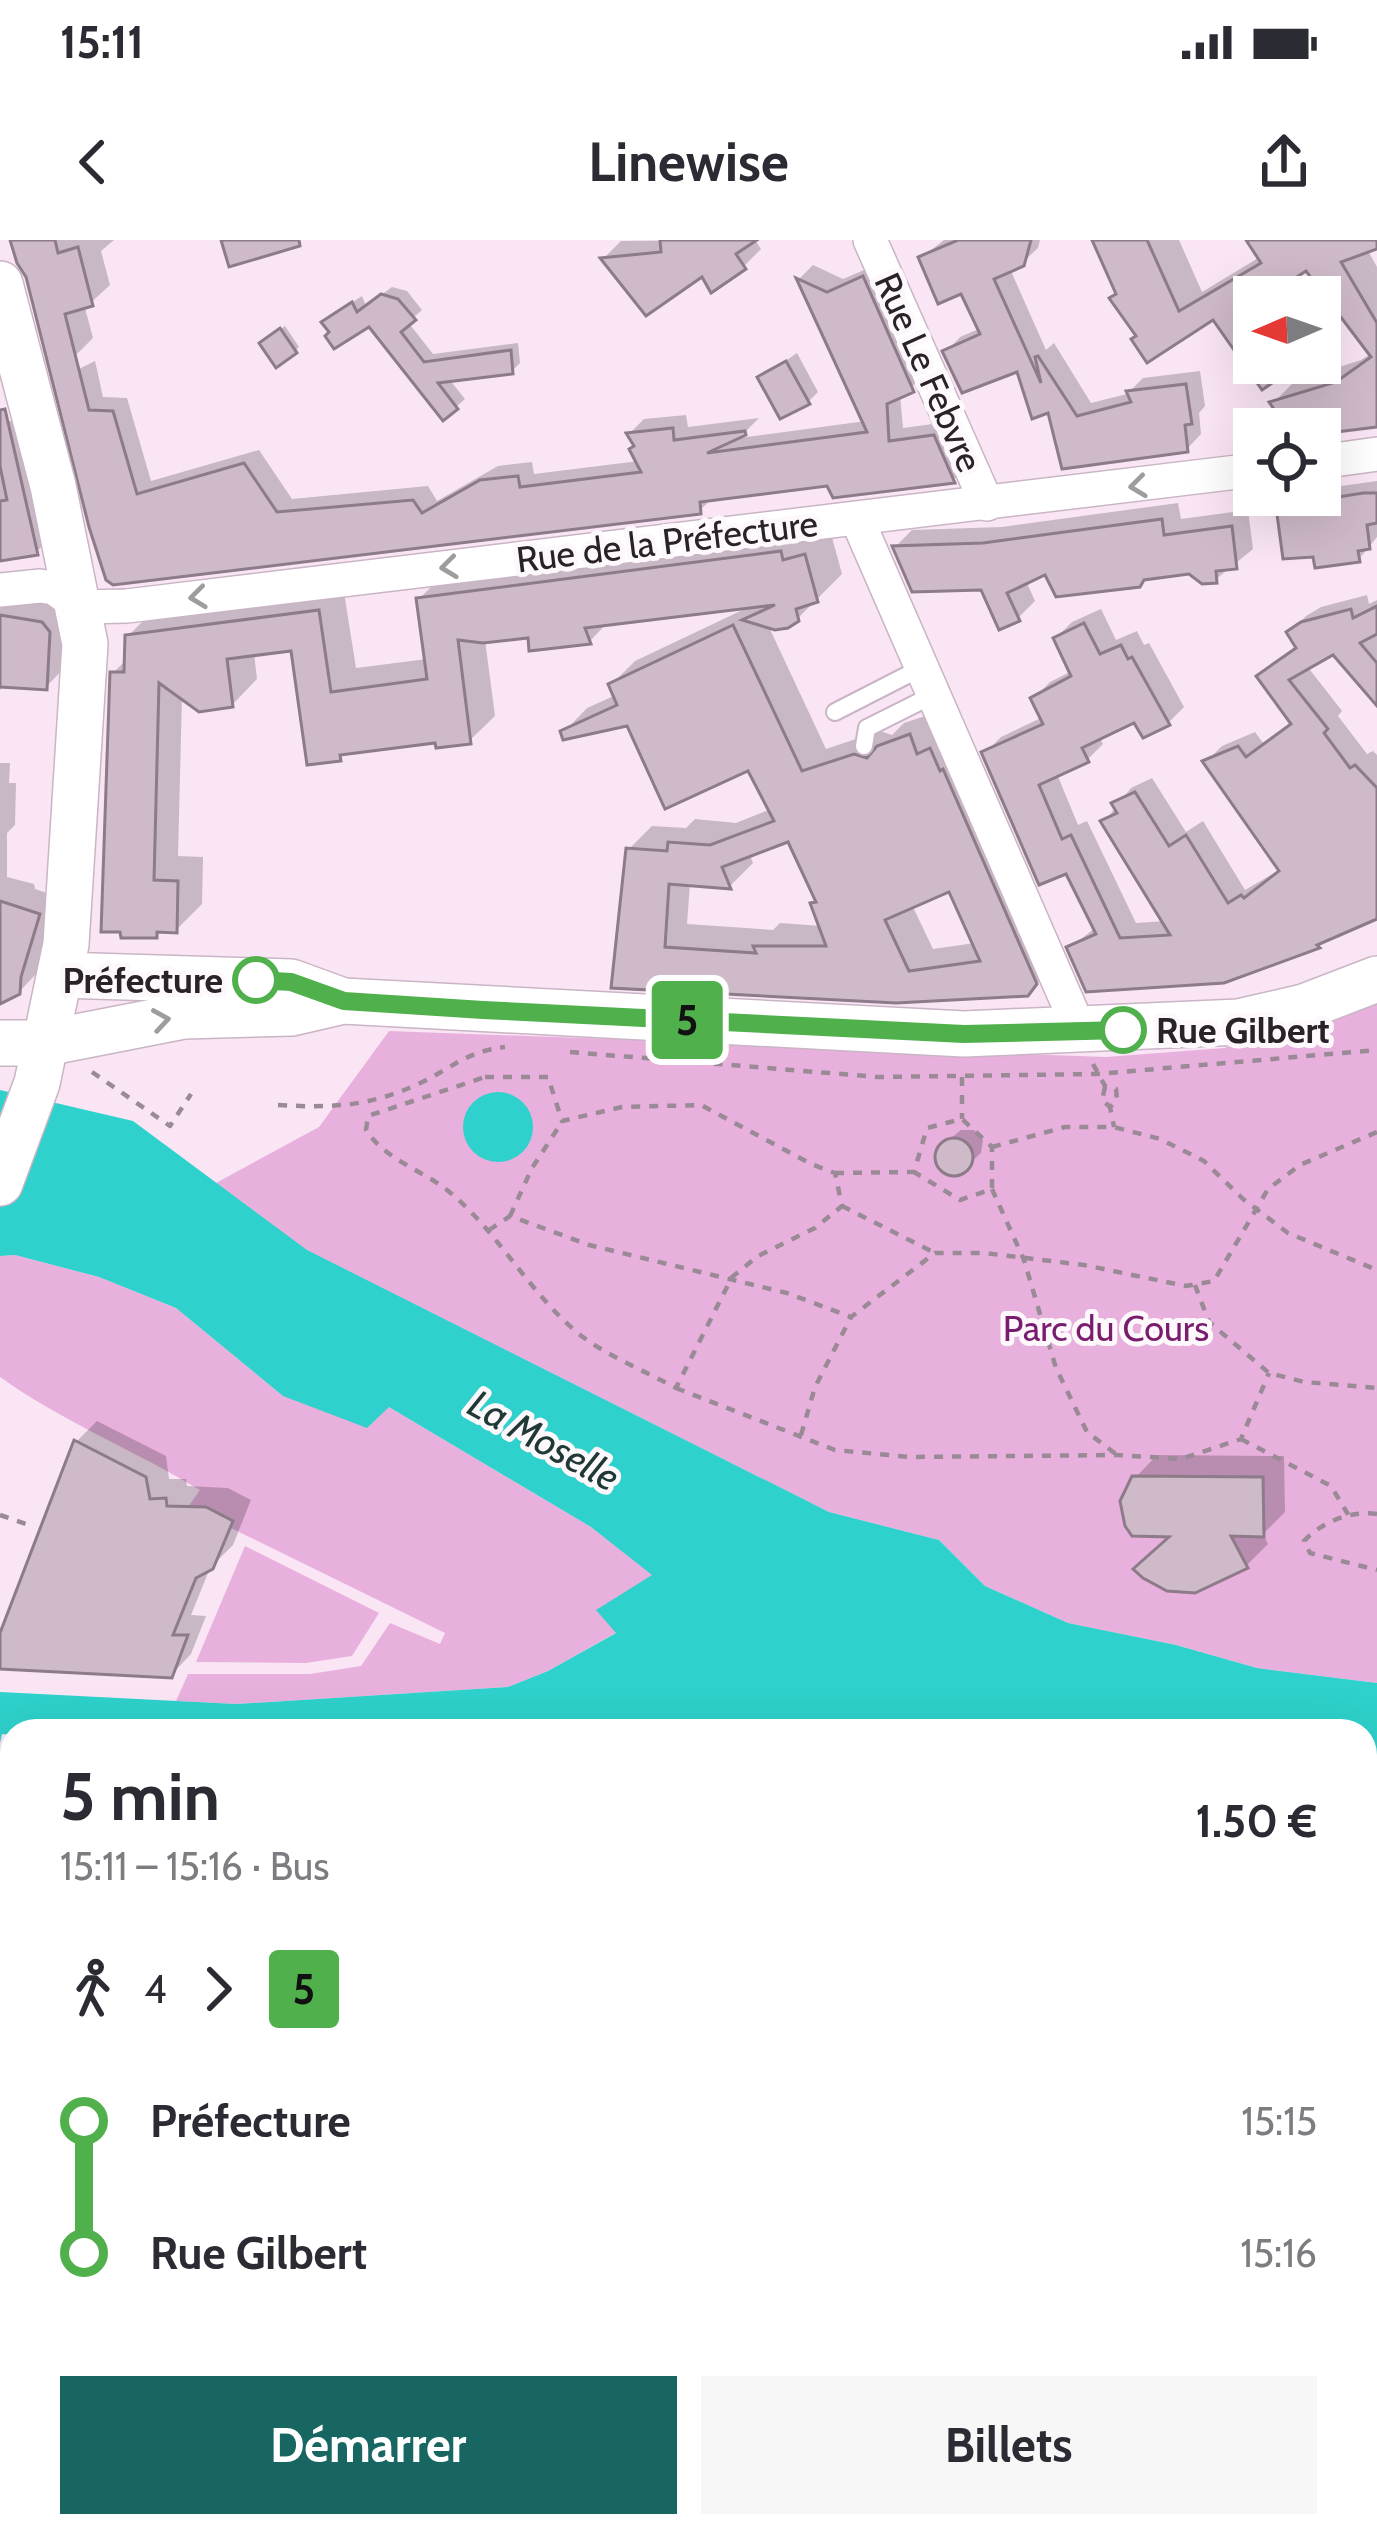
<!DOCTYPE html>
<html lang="fr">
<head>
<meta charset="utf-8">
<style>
	:root { --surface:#fff; --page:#f7f7f7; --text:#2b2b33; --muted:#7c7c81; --accent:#186662 }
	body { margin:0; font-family:Cabin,sans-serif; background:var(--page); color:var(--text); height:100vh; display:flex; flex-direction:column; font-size:45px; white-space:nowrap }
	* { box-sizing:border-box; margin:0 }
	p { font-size:39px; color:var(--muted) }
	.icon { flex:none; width:66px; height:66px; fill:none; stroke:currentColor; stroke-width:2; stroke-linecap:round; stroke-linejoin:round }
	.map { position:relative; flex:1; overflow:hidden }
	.sheet { position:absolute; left:0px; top:1479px; width:1377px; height:819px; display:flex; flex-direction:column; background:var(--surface); border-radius:36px 36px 0 0; box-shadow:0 12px 48px #0002 }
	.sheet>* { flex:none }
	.badge { padding:0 24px; border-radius:9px; font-size:42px; line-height:78px }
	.needle { width:78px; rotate:268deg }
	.fabs { position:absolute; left:1233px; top:36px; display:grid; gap:24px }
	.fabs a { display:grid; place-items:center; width:108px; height:108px; border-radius:0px; background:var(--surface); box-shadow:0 12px 48px #0002; font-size:60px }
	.map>.badge { position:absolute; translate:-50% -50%; box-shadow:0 0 0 6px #fff }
	.legs { display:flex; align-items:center; gap:18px; height:132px; padding:0 60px; font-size:39px }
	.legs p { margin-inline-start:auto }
	.headline { display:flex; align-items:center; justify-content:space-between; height:204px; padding:0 60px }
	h1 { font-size:66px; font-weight:700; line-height:90px }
	.cta { display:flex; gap:24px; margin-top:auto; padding:24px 60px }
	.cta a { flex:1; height:138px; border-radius:0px; background:var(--accent); color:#fff; font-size:48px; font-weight:700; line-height:138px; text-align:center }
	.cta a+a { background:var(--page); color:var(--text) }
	ul { padding:0 60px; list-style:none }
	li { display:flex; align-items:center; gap:42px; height:132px; font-size:45px }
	li i { display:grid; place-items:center; width:18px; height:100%; margin:0 15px; background:currentColor }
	li i::after { content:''; width:30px; height:30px; margin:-15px; border:9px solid; border-radius:50%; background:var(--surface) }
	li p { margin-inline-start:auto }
	li:first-child i { background:linear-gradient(#0000 50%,currentColor 0) }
	li:last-child i { background:linear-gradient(currentColor 50%,#0000 0) }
	.status { display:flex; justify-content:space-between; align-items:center; height:84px; padding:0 60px; background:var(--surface); direction:ltr }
	.status svg { height:33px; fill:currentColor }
	header { display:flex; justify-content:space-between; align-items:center; height:156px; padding:0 60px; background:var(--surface); font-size:54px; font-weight:700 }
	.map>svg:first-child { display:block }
	.green { fill:#e8b1dd }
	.water { fill:#2ed1cb }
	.shadow { fill:#0003; fill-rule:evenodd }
	.building { fill:#cfbaca; stroke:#8d7b89; stroke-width:3; fill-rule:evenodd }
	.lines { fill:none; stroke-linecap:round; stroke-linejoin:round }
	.lane-casing { stroke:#c9b5c5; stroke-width:20 }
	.street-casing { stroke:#c9b5c5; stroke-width:36 }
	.secondary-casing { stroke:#c9b5c5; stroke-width:48 }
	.primary-casing { stroke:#a16396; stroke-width:54 }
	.path { stroke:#998a96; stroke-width:4.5; stroke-dasharray:9 9; stroke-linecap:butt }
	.lane { stroke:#fff; stroke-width:16 }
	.street { stroke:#fff; stroke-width:33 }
	.secondary { stroke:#fff; stroke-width:45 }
	.primary { stroke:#eeb6e4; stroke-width:51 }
	.rail { stroke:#473e46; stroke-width:8; stroke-dasharray:18 9; stroke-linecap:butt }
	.oneway { stroke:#9f9c9e }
	.line-1-casing { stroke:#fff; stroke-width:27 }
	.line-1 { stroke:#50b04b; stroke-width:18 }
	.stop-1-dot { fill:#fff; stroke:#50b04b; stroke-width:6 }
	.labels { text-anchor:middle; stroke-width:10; stroke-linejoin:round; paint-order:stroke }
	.street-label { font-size:36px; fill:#292228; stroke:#fcf8fb }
	.stop-label { font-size:36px; font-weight:bold; fill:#292228; stroke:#fcf8fb; text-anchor:end }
	.park-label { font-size:36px; fill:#791c6e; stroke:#fcf8fb }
	.water-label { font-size:39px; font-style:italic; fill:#203937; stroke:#fcf8fb }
</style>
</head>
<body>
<div class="status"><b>15:11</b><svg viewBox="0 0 49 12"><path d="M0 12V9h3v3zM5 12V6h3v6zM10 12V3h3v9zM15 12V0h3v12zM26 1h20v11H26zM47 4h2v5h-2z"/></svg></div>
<header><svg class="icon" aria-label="back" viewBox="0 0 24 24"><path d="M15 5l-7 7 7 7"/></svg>Linewise<svg class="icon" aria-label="share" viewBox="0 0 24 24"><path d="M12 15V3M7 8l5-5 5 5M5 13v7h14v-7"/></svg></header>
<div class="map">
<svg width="1377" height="2297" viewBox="0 0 1377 2297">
	<rect width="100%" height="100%" fill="#fae5f5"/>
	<g class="green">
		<path d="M1377 762V1443L1257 1428 1176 1405 1068 1383 985 1346 939 1300 829 1272 306 1010 216 943 319 887 389 791 1106 817 1224 808Z"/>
		<path d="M15 1015 99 1037 176 1068 283 1156 389 1167 591 1287 653 1335 597 1370 617 1392 548 1431 508 1447 236 1464 176 1461 188 1434H310L361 1426 390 1383 440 1404 445 1393 188 1267 200 1250C134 1210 63 1182 0 1137V1016Z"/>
		<path d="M245 1306 379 1373 352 1416 306 1423 196 1422Z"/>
		<path d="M405 2286H472L328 2297 297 2294Z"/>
	</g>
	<g class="water">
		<path d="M0 850 133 881 307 1010 829 1272 939 1300 985 1346 1068 1383 1176 1405 1257 1428 1377 1443V1647L1365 1645V1491H12V1495L2 1494 0 1503V1452L236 1464 508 1447 548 1431 616 1393 596 1370 652 1335 591 1287 389 1167 367 1188 283 1156 176 1068 99 1037 15 1015 0 1016Z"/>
		<circle cx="498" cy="887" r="35"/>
	</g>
	<g class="shadow">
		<path d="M15 0H114L101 11 110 45 85 68 93 98 75 116Z"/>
		<path d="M755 0 761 9 744 26 703 33 604 18 621 1Z"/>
		<path d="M944 0H1040L1038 8 1022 23 1010 29 1046 110 1054 103 1091 163 1127 154 1143 138 1200 131 1205 166 1199 173 1201 194 1187 209 1051 169 1019 128 946 112 960 97 981 88 963 50 921 18Z"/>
		<path d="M1095 0H1179L1202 52 1260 17 1255 0H1377V6L1367 9 1377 27V174L1320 191 1291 189 1273 163 1295 141 1361 120 1372 113 1307 27 1261 57H1254V123H1290L1262 146 1214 76 1139 96Z"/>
		<path d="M878 24 927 135 900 155 903 188 948 182 968 226 953 240 829 243 714 257 699 271 125 342 73 132 95 121 103 157 127 158 151 241 259 210 292 259 428 246 437 261 498 226 532 222 534 234 639 221 637 205 630 193 644 179 686 175 688 187 759 178 739 198 866 181 800 38 813 25 843 39Z"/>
		<path d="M392 47 407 51 422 70 408 82 433 114 518 103 520 123 512 131 449 139 465 159 456 167 370 83 334 74 362 56 366 66Z"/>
		<path d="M285 86 299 107 295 111 267 99Z"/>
		<path d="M797 113 818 152 808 162 761 138Z"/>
		<path d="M24 177 51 298 36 312 0 318V184Z"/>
		<path d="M1377 241V297L1359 319 1316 314 1279 268 1292 255H1320V249Z"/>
		<path d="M1178 263 1181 279 1248 270 1253 309 1215 340 1190 331H1047L1026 341 1035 361 1018 378 983 347 895 307 912 290 1002 287Z"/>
		<path d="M830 290 842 334 797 379 768 385 826 509 880 491 892 495 904 483 934 473 1052 729 1027 753 614 745 628 610 652 586 686 588 695 579 736 583 771 569 749 527 629 483 564 492 587 468 616 455 611 445 635 421 751 366 608 382 590 401 530 395 485 400 495 476 469 501 438 500 347 511 340 518 293 408 254 413 257 439 232 465 182 456 178 616 203 617 202 664 176 690 161 689 155 695 113 433 128 418V396L154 370 343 346 356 428 427 419 419 359 445 333ZM790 598 818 660 822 686 780 683 773 690 687 684 690 643 730 646 753 623 749 613ZM950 648 975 703 933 709 912 665Z"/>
		<path d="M1367 355 1369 364 1377 360V460L1334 412 1307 426 1342 471 1338 476 1367 514 1373 511 1377 515V676L1327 697 1318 706 1223 740 1070 708 1096 687 1068 630 985 513 1001 497 1043 477 1034 458 1050 442 1072 431 1056 398 1072 382 1101 369 1116 400 1137 391 1144 405 1149 403 1184 467 1168 483 1136 479 1099 496 1103 504 1087 520 1057 534 1078 585 1087 581 1136 683 1165 681 1104 582 1131 548 1152 538 1186 592 1203 581 1245 650 1281 629 1206 522 1222 506 1255 492 1263 503 1293 481 1260 436 1298 405 1290 392 1306 376 1321 367Z"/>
		<path d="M14 357 60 365 64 428 46 447 5 445 0 450V359Z"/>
		<path d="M0 523H10L9 543H16L15 585 7 593V637L34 644 35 649 56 656 37 733 19 752 0 761Z"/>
		<path d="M961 890H974L983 900 981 913 959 933 945 932 938 922 939 908Z"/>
		<path d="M97 1181 166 1216 169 1239H186L187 1246 228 1248 251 1260 233 1305 210 1328 191 1375 206 1376 191 1414 171 1435 0 1426V1402L76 1202Z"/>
		<path d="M1157 1215 1284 1216 1285 1272 1263 1294 1268 1304 1246 1326 1174 1294 1135 1238Z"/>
		<path d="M11 1509H12V1645L0 1640V1520Z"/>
		<path d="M12 1747V1979L5 2027 0 2032V1759Z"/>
		<path d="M1365 1815 1373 1816 1377 1899H1365Z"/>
		<path d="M1365 1971H1377V2008L1365 2013Z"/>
		<path d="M69 2286H235V2288L226 2297H160L159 2293 70 2297Z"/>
	</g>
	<g class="building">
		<path d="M10 0H55L58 13 78 7 93 66 65 74 89 170 113 171 137 254 244 223 277 272 413 260 422 273 480 240 518 236 520 247 641 232 629 209 634 206 626 193 673 188 674 200 745 191 746 195 707 213 867 192 796 38 827 52 863 36 914 152 887 164 889 201 934 195 955 243 833 258 827 246 700 262 701 274 113 345 106 340 89 287 26 37 17 23Z"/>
		<path d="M221 0H299L300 6 229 27Z"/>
		<path d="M660 0H757L736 14 746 29 711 53 702 37 646 76 600 18 661 12Z"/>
		<path d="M958 0H1031L1024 26 994 39 1041 143 1035 117 1038 116 1077 176 1131 162 1126 151 1186 144 1192 184 1185 185 1188 212 1062 229 1048 173 1032 179 1017 132 962 153 942 111 980 94 961 54 938 64 918 17Z"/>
		<path d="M1092 0H1147L1179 71 1261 23 1246 0H1377V9L1341 22 1377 83V187L1320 194V189H1288L1269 162 1336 142 1371 117 1306 31 1266 57H1254V65L1236 76 1254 104V123H1267L1278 139 1262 150 1213 80 1147 123 1131 99 1136 96 1109 58 1116 54Z"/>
		<path d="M381 54 398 59 416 80 401 92 424 122 511 110 513 134 438 143 458 169 443 181 369 87 334 109 325 96 329 92 321 82 352 62 357 72Z"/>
		<path d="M280 88 297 113 276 128 259 103Z"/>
		<path d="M786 121 810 164 780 179 757 137Z"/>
		<path d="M5 169 38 315 0 321V261L7 260 0 226V170Z"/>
		<path d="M1363 253H1377V283L1367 285 1370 309 1358 311 1360 322 1315 328 1313 317 1283 319 1276 267Z"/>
		<path d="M1162 279 1164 295 1232 286 1237 329 1216 331 1217 343 1202 344 1189 334 1144 340 1140 347 1056 357 1045 335 1007 353 1020 381 999 390 981 350 912 352 892 306 983 303Z"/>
		<path d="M781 311 783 320 805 314 818 362 796 369 799 381 788 388 775 390 742 380 775 365 585 388 591 404 529 411 528 398 483 403 458 400 471 504 436 508 435 503 340 515 341 521 307 525 291 411 227 419 233 467 199 472 159 443 154 640 178 641 177 693 157 692V698H121L120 692H101L110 432H124L125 395 319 370 331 452 427 439 416 358Z"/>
		<path d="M1377 366V394L1360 403 1377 423V466L1333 415 1289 440 1328 489 1324 493 1350 528 1355 525 1377 548V679L1317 705 1320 708 1224 743 1086 752 1066 707 1096 694 1066 634 1039 645 981 512 1043 484 1030 458 1071 436 1053 398 1084 383 1100 414 1121 405 1128 419 1132 417 1170 485 1143 498 1134 483 1082 508 1089 522 1039 545 1062 599 1071 595 1120 698 1170 695 1100 581 1117 573 1111 563 1135 552 1169 606 1186 595 1228 663 1241 655 1244 658 1279 631 1202 521 1238 506 1246 517 1291 484 1256 436 1296 408 1286 392 1301 382 1351 369 1353 378Z"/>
		<path d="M0 375 42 382 50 392 47 450 0 447Z"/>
		<path d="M733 385 802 531 854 514 867 518 877 506 910 494 917 514 930 508 940 531 943 529 1037 744 1028 756 896 763 611 748 626 608 667 611 668 602 710 605 774 581 748 531 665 569 627 486 563 500 560 491 617 465 608 444ZM788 602 816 662 810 663 826 706H753L756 713 665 707 669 644 731 649 722 627ZM949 652 980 721 909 731 885 680Z"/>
		<path d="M0 661 40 674 21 737 20 754 0 764Z"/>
		<circle cx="954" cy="917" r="19"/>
		<path d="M74 1200 146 1237 150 1259 166 1258 167 1266 206 1267 233 1281 213 1329 196 1338 173 1395H188L172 1438 0 1429V1393Z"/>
		<path d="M1132 1236 1263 1237 1264 1297 1231 1296 1248 1328 1195 1353 1167 1351 1143 1338 1133 1329 1169 1297 1132 1296 1125 1286 1120 1261Z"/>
	</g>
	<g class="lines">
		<defs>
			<g id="lane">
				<path d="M835 472 921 428"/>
				<path d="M864 506 867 488 933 455"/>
			</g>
			<g id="street">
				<path d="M870 0 987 264"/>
				<path d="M1320 222 1377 214"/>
				<path d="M857 279 1080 791"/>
				<path d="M0 350 40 346 54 348 80 367 127 366 1254 230"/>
				<path d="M1365 1705 1377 1722"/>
				<path d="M12 2055 2 2144 12 2236"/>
				<path d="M18 2286 19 2297"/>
			</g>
			<g id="secondary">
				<path d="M0 44 53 246 85 404 66 704 37 843 0 943"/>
				<path d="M60 735 291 742 343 761"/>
				<path d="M0 803H46L184 776 291 773 343 761 964 794 1239 782 1304 767 1377 739"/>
				<path d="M0 2158 12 2160"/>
				<path d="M1365 2225 1373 2224 1377 2038"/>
				<path d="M538 2297 560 2286"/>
			</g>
			<g id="primary">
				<path d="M0 1706H12"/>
				<path d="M1365 1799H1377"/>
			</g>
		</defs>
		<use href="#lane" class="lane-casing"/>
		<use href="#street" class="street-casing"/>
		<use href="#secondary" class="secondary-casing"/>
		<use href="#primary" class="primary-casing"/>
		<g class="path">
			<path d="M570 812 878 837 1097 834 1377 810"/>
			<path d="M1093 824 1105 846 1116 849 1117 860 1110 867 1114 887"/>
			<path d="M92 832 170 886 191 854"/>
			<path d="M485 837H548L562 881 622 867 701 865 811 924 835 933 842 966 815 988 758 1016 732 1037 676 1148C645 1131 607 1116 579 1094 528 1052 498 991 447 950 420 929 386 920 366 890L368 876Z"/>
			<path d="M962 837V879"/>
			<path d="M1105 847 1102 860 1110 867"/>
			<path d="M278 865C330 868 369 867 418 844 453 828 464 812 505 807"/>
			<path d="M992 907 1065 887H1114L1160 899 1204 921 1243 959 1288 993 1377 1030"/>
			<path d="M835 933 914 932 927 888 962 879 992 907V949L960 960 914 932"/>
			<path d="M992 949 1024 1020 1056 1128 1087 1192 1117 1215"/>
			<path d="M842 966 933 1012"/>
			<path d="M510 976 532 928 562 882"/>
			<path d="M489 990 510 976 589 1005 787 1053 851 1077"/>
			<path d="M1195 1045 1209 1082 1269 1133 1304 1142 1377 1148"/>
			<path d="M676 1148 835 1210 910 1217 1117 1215 1181 1219 1241 1199 1269 1133"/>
			<path d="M801 1195 815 1147 851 1077 935 1013H984L1084 1025 1186 1046 1214 1041 1268 949 1300 925 1377 892"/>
			<path d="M1241 1199 1331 1246 1349 1276"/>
			<path d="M1377 1274C1351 1270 1322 1282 1304 1301L1310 1313 1377 1330"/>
			<path d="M0 1275 26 1284"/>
			<path d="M0 1518 12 1519"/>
			<path d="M1376 2257 1377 2275"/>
		</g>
		<use href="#lane" class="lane"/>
		<use href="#street" class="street"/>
		<use href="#secondary" class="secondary"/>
		<use href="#primary" class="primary"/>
		<g class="rail">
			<path d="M1365 2281 1377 2279"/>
			<path d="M1152 2297 1233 2286"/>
			<path d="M1262 2297 1334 2286"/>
		</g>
	</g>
	<defs><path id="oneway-chevron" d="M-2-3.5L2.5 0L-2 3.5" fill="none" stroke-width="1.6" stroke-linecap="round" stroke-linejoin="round" transform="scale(3)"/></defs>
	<g class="oneway">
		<use href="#oneway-chevron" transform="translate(1138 246) rotate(173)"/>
		<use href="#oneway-chevron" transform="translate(449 327) rotate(173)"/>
		<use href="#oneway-chevron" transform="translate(198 357) rotate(173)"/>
		<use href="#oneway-chevron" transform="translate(161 780) rotate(-9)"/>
	</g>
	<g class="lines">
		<defs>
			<path id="line-1" d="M256 740 291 742 344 761 483 770 964 794 1123 790"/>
		</defs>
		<use href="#line-1" class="line-1-casing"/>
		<use href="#line-1" class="line-1"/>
	</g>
	<g class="stop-1-dot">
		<circle cx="256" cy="740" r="21"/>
		<circle cx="1123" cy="790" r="21"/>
	</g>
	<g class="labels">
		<g class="street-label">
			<text transform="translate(929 132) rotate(66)" y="13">Rue Le Febvre</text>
			<text transform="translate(667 301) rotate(-7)" y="13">Rue de la Préfecture</text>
		</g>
		<g class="stop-label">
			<text x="223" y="753">Préfecture</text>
			<text x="1156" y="803" text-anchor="start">Rue Gilbert</text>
		</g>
		<g class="park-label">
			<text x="1106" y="1101">Parc du Cours</text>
		</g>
		<g class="water-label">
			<text transform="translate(544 1200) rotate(29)" y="14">La Moselle</text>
		</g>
	</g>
</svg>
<div class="fabs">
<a><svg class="needle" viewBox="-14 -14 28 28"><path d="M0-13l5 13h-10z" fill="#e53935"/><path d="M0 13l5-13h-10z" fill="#7c7c81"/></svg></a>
<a><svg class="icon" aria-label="locate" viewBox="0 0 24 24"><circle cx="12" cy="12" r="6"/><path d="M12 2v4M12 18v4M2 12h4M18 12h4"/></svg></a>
</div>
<b class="badge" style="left:687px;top:780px;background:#50b04b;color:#111">5</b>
<section class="sheet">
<div class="headline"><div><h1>5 min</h1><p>15:11 – 15:16 · Bus</p></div><b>1.50 €</b></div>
<div class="legs"><svg class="icon" aria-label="walk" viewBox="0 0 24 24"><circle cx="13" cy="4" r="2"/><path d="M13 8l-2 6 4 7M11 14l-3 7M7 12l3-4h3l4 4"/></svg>4<svg class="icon" aria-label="forward" viewBox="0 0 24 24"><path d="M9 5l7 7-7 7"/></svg><b class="badge" style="background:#50b04b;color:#111">5</b></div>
<ul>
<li><i style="color:#50b04b"></i><b>Préfecture</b><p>15:15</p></li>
<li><i style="color:#50b04b"></i><b>Rue Gilbert</b><p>15:16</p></li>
</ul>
<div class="cta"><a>Démarrer</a><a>Billets</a></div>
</section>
</div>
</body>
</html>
